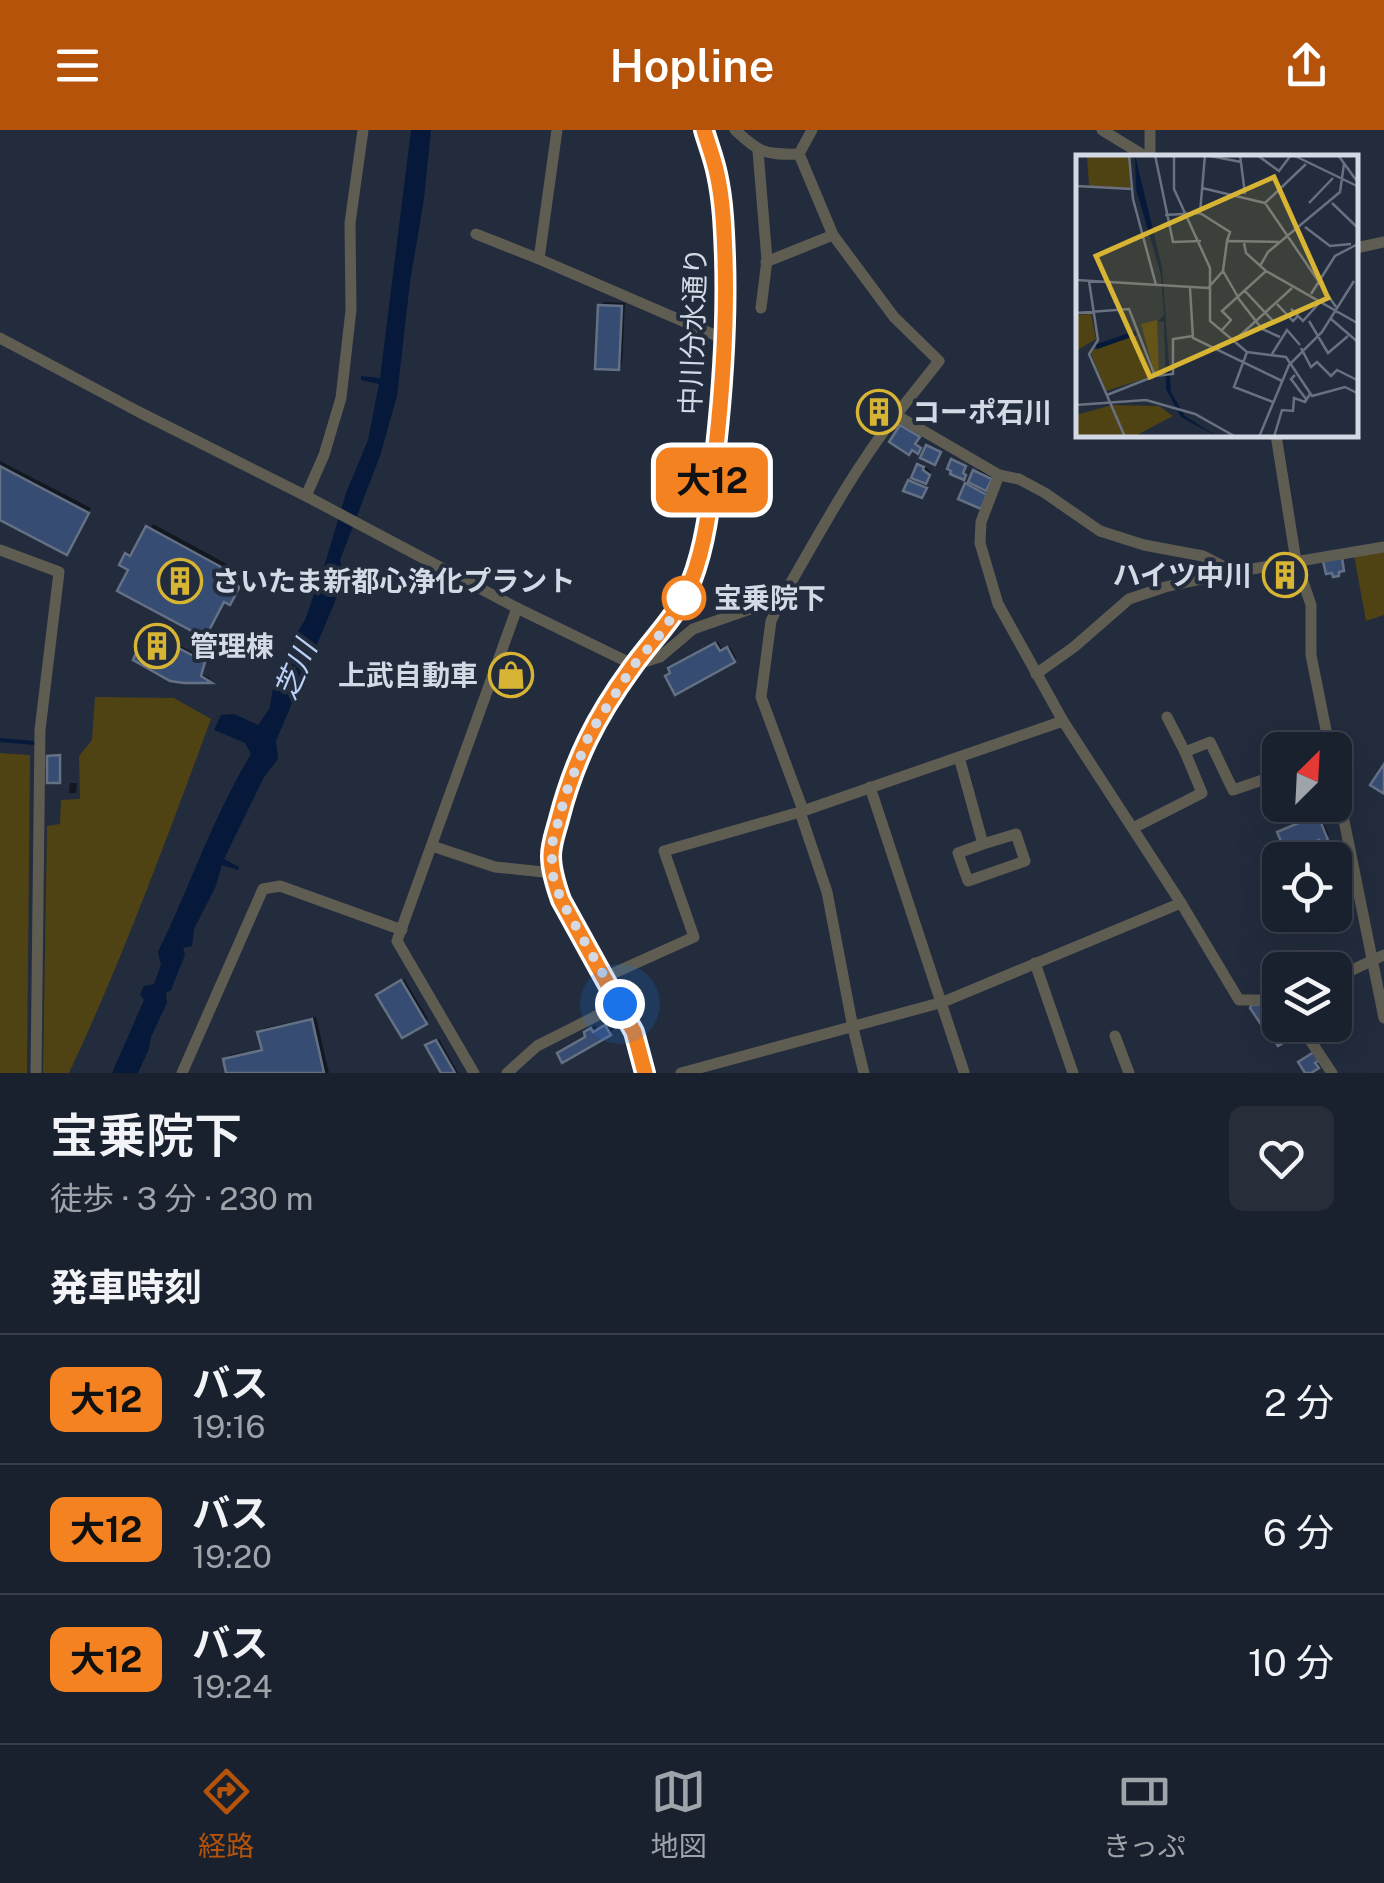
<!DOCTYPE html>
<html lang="ja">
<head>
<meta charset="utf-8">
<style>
	:root { --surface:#1a212e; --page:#272e3a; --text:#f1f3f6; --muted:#9fa3aa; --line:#383e4a; --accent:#b45309 }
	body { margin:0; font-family:"Public Sans","Noto Sans JP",sans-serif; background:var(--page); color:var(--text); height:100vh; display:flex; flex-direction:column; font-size:38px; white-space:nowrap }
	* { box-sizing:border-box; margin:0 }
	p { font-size:32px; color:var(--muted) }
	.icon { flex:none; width:55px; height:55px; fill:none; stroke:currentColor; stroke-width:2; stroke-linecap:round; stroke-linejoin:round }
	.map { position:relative; height:943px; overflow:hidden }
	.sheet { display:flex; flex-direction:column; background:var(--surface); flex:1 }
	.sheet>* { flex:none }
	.badge { padding:0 20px; border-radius:15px; font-size:35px; line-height:65px }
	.needle { width:65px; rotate:24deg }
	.tools { position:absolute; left:1262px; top:602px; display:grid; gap:20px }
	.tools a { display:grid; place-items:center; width:90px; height:90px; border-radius:15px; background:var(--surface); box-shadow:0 10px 40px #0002,0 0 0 2px var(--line); font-size:50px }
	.you { position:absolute; width:50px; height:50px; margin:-25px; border:8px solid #fff; border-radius:50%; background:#1a73e8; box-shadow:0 0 0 15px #1a73e833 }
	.map>.badge { position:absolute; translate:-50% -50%; box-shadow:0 0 0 5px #fff }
	h2 { padding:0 50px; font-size:38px; line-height:90px }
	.round { display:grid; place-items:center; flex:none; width:105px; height:105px; border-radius:15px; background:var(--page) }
	.overview { display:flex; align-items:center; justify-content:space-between; height:170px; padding:0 50px }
	h1 { font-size:48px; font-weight:600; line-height:75px }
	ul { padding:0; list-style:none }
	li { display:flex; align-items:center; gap:30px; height:130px; padding:0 50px; border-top:2px solid var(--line) }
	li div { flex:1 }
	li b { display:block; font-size:38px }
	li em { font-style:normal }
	li .badge { min-width:110px; font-weight:700; text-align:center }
	header { display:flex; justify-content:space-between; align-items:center; height:130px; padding:0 50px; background:var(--accent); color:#fff; font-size:45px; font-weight:600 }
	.tabs { display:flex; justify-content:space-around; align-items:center; height:140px; border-top:2px solid var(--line); background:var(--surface); font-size:28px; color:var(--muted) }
	.tabs a { display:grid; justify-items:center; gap:5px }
	.tabs .current { color:var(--accent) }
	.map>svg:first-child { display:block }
	.green { fill:#504313 }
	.water { fill:#07193a }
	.shadow { fill:#0007 }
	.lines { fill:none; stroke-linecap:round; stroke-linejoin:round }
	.stream { stroke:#07193a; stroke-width:4 }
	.building { fill:#374c72; stroke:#647084; stroke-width:2.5 }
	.street { stroke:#5f5c52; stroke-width:11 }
	.secondary { stroke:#7b7667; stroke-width:18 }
	.line-casing { stroke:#fff; stroke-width:22 }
	.line { stroke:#f58220; stroke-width:15 }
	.walk { stroke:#d3d9e5; stroke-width:10; stroke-dasharray:0 18 }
	.stop-dot { fill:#fff; stroke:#f58220; stroke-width:5 }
	.labels { text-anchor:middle; stroke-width:8; stroke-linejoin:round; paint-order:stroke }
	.street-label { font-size:28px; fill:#d3d9e5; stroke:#222c3d }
	.poi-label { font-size:28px; font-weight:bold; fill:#d3d9e5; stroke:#222c3d; text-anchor:start }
	.stop-label { font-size:28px; font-weight:bold; fill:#d3d9e5; stroke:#222c3d; text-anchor:start }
	.water-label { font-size:30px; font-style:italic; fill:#bad0f7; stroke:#222c3d }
	.inset-river { fill:none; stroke:#07193a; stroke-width:5 }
	.inset-road { fill:none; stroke:#697180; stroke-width:2.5 }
	.view { fill:#d7b434; fill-opacity:0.15; stroke:#d7b434; stroke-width:5 }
	.inset-edge { fill:none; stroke:#d3d9e5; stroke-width:5 }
</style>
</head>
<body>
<header><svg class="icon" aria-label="menu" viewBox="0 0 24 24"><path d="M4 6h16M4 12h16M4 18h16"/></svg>Hopline<svg class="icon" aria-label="share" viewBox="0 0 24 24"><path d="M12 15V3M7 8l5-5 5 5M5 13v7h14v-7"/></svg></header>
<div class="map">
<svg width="1384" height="943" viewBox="0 0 1384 943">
	<rect width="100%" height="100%" fill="#222c3d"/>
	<g class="green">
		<path d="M1384 421V485L1366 491 1354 425Z"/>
		<path d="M95 567 174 568 211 589C167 708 123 828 69 943H43L47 696 60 694 61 670 80 669 79 626 92 610Z"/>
		<path d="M0 623 30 625 27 943H0Z"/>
	</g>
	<path class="water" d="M411 0H431L424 69 410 152 397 266 380 326 340 430 343 441 342 455 276 611 278 629 264 647 224 729 239 737 238 740 222 735 215 758 194 799 192 816 183 818 185 825 171 860 166 863 167 873 151 907 149 919 138 943H112L144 870 140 864 144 856 154 854 161 835 158 822C190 756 213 687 251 624L245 613 214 600 221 585 234 584 258 595 270 578 272 563 292 510 305 490 326 430 346 363 368 310 379 254 361 250V246L380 248Z"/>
	<g class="shadow">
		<path d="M604 172 625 173 622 234 618 238 600 176Z"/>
		<path d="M877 268 893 278 886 289 875 270Z"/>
		<path d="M0 331 91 378 71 417 0 387Z"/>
		<path d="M921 333 931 342 923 354 927 356 924 363 910 351Z"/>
		<path d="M978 339 992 346 983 360 988 362 983 374 962 368Z"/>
		<path d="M153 394 238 440 242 452 233 468 225 470 208 501 132 439 127 425 131 421 135 423Z"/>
		<path d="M151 501 206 529 201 544 211 549 184 551 148 503Z"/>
		<path d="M718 512 723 521 730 517 736 528 676 561 673 536Z"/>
		<path d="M70 653H77L76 663H69Z"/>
		<path d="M1320 685 1329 705 1326 707 1282 700Z"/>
		<path d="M404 849 428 889 403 905 381 863Z"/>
		<path d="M316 887 329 943H229L226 930 230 925 264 918 260 902 264 898Z"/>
		<path d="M610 893 614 899 610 903 586 902 595 895 598 900Z"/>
		<path d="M439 909 458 943H444L429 916Z"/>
	</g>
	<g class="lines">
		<path class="stream" d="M0 610 35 613"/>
	</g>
	<g class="building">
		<path d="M598 175 622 176 619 240 595 239Z"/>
		<path d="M873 268 893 281 884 295 865 283Z"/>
		<path d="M900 295 920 307 915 314 921 318 918 324 912 320 909 325 889 312Z"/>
		<path d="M926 315 941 322 935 335 920 328Z"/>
		<path d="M951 329 966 336 963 343 966 345 964 350 950 344 951 341 947 339Z"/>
		<path d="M917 334 924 337 923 340 930 345 926 354 911 348Z"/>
		<path d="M0 336 89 383 67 425 0 390Z"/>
		<path d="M973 340 992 349 986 361 968 352Z"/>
		<path d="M908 350 927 358 922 368 903 361Z"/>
		<path d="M965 353 987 365 981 379 958 369Z"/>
		<path d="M146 396 234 444 239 458 230 475 224 472 205 508 117 461 128 440 119 435 125 423 130 426Z"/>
		<path d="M1342 427 1344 441 1339 442V446L1333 447 1332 443 1326 444 1323 431Z"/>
		<path d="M1293 437 1295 451 1277 454 1274 440Z"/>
		<path d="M146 501 205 532 201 546 212 553H184L170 551 133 530Z"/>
		<path d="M715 513 720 521 727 517 735 532 675 565 665 546 670 543 668 538Z"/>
		<path d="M510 531 525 537 514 565 499 559Z"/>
		<path d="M60 625V653H47V626Z"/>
		<path d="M1384 634V660L1383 663 1370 655Z"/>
		<path d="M1318 685 1328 710 1320 713 1319 710 1286 723 1277 702Z"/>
		<path d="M401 850 427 894 402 908 376 865Z"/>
		<path d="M1277 873 1280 878V895H1283L1268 905 1250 878 1251 875Z"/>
		<path d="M312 889 324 943H226L223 929 262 920 257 902Z"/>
		<path d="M605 895 611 905 562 933 557 923 585 907 584 902 591 898 593 902Z"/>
		<path d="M1290 895 1296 905 1278 916 1272 906Z"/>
		<path d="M436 910 455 943H441L425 915Z"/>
		<path d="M1314 922 1319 930 1315 933 1319 938 1311 943H1305L1298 932Z"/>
	</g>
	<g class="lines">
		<g class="street">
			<path d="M557 0 539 129 724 209"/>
			<path d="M735 0C760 23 765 25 799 24L833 105 894 187 939 231 896 285"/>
			<path d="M1102 0 1148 28"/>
			<path d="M758 21 767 130 761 178"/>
			<path d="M799 24 812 0"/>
			<path d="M1150 28V0"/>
			<path d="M476 104 539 129"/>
			<path d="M1356 118 1384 112"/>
			<path d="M766 132 833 105"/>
			<path d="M0 208 139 282 306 366 517 478 634 535 660 527 693 499 782 468C818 406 852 342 896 285L999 345 1019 349 1045 363 1100 401 1144 415 1203 426 1234 442"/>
			<path d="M1276 305 1296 431 1311 475V525L1330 620"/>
			<path d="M999 345 981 392 980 413 998 474 1063 591 1181 773 1239 870H1280"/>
			<path d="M306 366 324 325 341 268 351 180 350 93 363 0"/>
			<path d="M0 420 59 442 40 600 36 943"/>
			<path d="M782 468 771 491 761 567 803 680"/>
			<path d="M1036 544 1074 517 1129 469 1165 457 1234 442 1384 417"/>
			<path d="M1185 622 1210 612 1233 660 1280 644"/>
			<path d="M959 627 983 714 958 723 968 751 1025 731 1016 704 983 714"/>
			<path d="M1335 646 1384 888"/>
			<path d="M870 657 964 942"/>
			<path d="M800 682 827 762 853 898 864 943"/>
			<path d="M1133 698 1202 663 1185 622 1167 587"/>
			<path d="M432 716 495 737 553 743"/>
			<path d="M1035 833 1073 943"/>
			<path d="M605 847 694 807 664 721 800 682 1063 591"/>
			<path d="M1335 848 1384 825"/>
			<path d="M1300 895 1332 943"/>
			<path d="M1115 906 1129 943"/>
			<path d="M182 943 263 759 280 756 402 800"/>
			<path d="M474 943 397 811 517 478"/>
			<path d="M507 943 537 916 620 874"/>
			<path d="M681 943 943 872 1181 773"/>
		</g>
		<path class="secondary" d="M645 943 633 902 561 770C555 756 551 741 551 726 552 711 557 696 561 681 575 628 599 583 631 539 653 510 678 486 691 452 707 412 710 367 715 325 722 259 727 193 725 127 724 99 723 71 717 44 714 29 708 14 704 0"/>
	</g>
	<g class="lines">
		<defs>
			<path id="line" d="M645 943 634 902 561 770C556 756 551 741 551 726 551 713 556 701 559 689 574 631 596 587 631 539 652 509 678 486 691 452 708 409 711 362 716 317 723 254 727 191 725 127 724 99 723 71 717 44 714 29 708 14 704 0"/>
		</defs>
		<use href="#line" class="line-casing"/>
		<use href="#line" class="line"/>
		<path class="walk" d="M620 874 561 770 552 743V714L566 663 590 603 634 535 663 501 684 468"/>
	</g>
	<defs>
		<symbol id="building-ring" viewBox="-11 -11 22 22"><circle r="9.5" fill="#222c3d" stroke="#d7b434" stroke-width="1.5"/><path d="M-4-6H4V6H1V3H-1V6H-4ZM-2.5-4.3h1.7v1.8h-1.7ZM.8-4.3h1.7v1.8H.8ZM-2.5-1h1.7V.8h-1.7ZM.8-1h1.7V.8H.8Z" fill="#d7b434"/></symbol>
		<symbol id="shop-ring" viewBox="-11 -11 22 22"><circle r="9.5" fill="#222c3d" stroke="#d7b434" stroke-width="1.5"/><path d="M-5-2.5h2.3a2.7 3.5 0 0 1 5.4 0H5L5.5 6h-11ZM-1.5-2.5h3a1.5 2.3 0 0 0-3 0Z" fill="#d7b434"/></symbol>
	</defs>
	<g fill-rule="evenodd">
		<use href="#building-ring" x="854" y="257" width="50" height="50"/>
		<use href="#building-ring" x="1260" y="420" width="50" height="50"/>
		<use href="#building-ring" x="155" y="426" width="50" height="50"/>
		<use href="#building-ring" x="132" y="491" width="50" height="50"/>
		<use href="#shop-ring" x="486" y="520" width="50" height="50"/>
	</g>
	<circle class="stop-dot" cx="684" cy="468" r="20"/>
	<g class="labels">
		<g class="street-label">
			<text transform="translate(693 201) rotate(-88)" y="10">中川分水通り</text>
		</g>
		<g class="poi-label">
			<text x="912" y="292">コーポ石川</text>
			<text x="1252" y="455" text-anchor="end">ハイツ中川</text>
			<text x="212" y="461">さいたま新都心浄化プラント</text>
			<text x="190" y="526">管理棟</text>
			<text x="478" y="555" text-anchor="end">上武自動車</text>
		</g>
		<g class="stop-label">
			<text x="714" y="478">宝乗院下</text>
		</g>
		<g class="water-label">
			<text transform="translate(296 540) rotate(-67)" y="10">芝川</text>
		</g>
	</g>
	<g transform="translate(1076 25)">
		<rect width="282" height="282" fill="#222c3d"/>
		<path d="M11 0H52L55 33 13 31ZM15 159 20 184 0 196V160ZM81 165 83 219 79 220 65 169ZM59 180 77 221 30 236 14 196ZM36 250 83 251 97 261 57 282H0V260Z" fill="#504313"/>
		<path d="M59 0 86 112 95 237 109 261 142 282 105 262 90 234 88 167 82 166 88 160 85 120 60 34Z" fill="#07193a"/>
		<path class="inset-river" d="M20 192 60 178"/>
		<path class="inset-road" d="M53 0 57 44 80 130M79 0 97 87 125 86M98 0V34L134 113V166L171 197 210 202 236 241 269 232 283 239M164 0 169 39M181 0 203 16 215 0M217 0 283 32M262 0 283 29M230 9 189 48 260 152M0 31 56 34M126 33 189 48M233 48 257 23M256 48 283 74M124 58 129 0 165 7M89 60 124 58 154 77 151 86M229 72 254 91 275 89M168 88 170 98 190 116 283 169M184 111 192 97 264 37 268 9M147 116 162 142M0 125 132 133 147 116 151 86 204 87M13 126 22 185 13 199 49 282M114 133 117 183 206 226M169 136 198 167M235 139 259 101 280 90M162 143 186 174 204 182M201 149 217 166 222 161M215 154 227 166 245 146M0 158 53 154 79 221 31 240M255 164 283 188M233 166 252 198 272 181M146 175 155 165 146 156 190 116M158 186 216 133M225 193 235 212 241 207 255 221 261 215 283 226M171 197 158 232 197 247M196 199 211 175 224 190M219 220 215 224 230 244M79 221 97 219V184L117 181M0 250 70 245 119 259 160 282M183 282 213 210 246 177 278 126M198 282 206 255 217 256 218 243 229 247 234 239"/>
		<path class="view" d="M198 22 252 143 74 222 20 101Z"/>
		<rect width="282" height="282" class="inset-edge"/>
	</g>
</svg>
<div class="tools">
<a><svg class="needle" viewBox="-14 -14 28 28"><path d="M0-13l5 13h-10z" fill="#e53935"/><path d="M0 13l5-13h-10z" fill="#9fa3aa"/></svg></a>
<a><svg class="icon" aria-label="locate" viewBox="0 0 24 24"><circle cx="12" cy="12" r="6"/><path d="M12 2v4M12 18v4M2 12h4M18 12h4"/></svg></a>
<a><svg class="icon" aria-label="layers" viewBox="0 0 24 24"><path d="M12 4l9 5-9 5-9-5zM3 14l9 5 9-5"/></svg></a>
</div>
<div class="you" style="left:620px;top:874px"></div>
<b class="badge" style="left:712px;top:350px;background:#f58220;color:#111">大12</b>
</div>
<section class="sheet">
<div class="overview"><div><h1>宝乗院下</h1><p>徒歩 · 3 分 · 230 m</p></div><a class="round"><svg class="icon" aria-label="heart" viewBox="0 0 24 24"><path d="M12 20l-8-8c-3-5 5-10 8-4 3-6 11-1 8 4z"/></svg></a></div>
<h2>発車時刻</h2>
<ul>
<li><span class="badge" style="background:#f58220;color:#111">大12</span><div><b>バス</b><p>19:16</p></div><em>2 分</em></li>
<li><span class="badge" style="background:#f58220;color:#111">大12</span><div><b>バス</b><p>19:20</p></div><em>6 分</em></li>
<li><span class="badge" style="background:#f58220;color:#111">大12</span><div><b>バス</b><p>19:24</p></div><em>10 分</em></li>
</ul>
</section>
<nav class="tabs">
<a class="current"><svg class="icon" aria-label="directions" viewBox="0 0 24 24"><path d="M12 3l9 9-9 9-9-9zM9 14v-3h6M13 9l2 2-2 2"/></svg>経路</a>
<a><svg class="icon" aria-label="map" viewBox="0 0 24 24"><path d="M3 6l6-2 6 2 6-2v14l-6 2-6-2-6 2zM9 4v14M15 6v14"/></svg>地図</a>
<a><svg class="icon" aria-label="tickets" viewBox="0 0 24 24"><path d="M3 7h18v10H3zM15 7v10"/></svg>きっぷ</a>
</nav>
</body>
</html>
